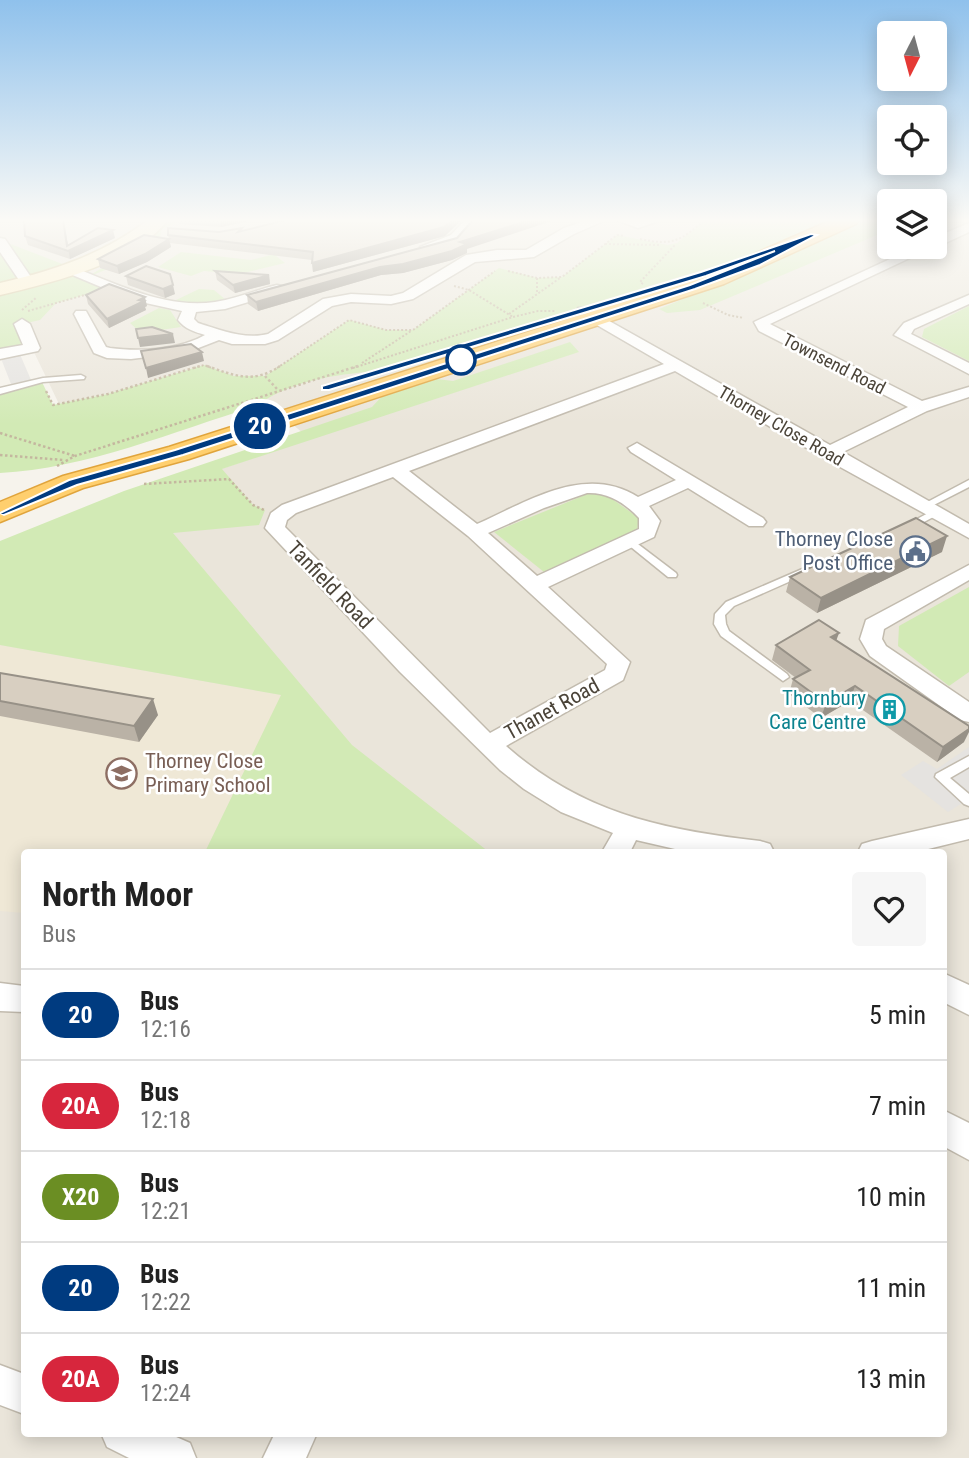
<!DOCTYPE html>
<html lang="en">
<head>
<meta charset="utf-8">
<style>
	:root { --surface:#fff; --page:#f6f6f6; --text:#222; --muted:#767676; --line:#e0e0e0 }
	body { margin:0; font-family:"Roboto Condensed",sans-serif; background:var(--page); color:var(--text); height:100vh; display:flex; flex-direction:column; font-size:26px; white-space:nowrap }
	* { box-sizing:border-box; margin:0 }
	p { font-size:23px; color:var(--muted) }
	.icon { flex:none; width:38px; height:38px; fill:none; stroke:currentColor; stroke-width:2; stroke-linecap:round; stroke-linejoin:round }
	.map { position:relative; flex:1; overflow:hidden }
	.side { position:absolute; left:21px; top:849px; width:926px; height:588px; display:flex; flex-direction:column; background:var(--surface); border-radius:7px; box-shadow:0 4px 18px #0003 }
	.side>* { flex:none }
	.badge { padding:0 14px; border-radius:23px; font-size:24px; line-height:46px }
	.needle { width:46px; rotate:186deg }
	.fabs { position:absolute; left:877px; top:21px; display:grid; gap:14px }
	.fabs a { display:grid; place-items:center; width:70px; height:70px; border-radius:7px; background:var(--surface); box-shadow:0 4px 18px #0003; font-size:35px }
	.map>.badge { position:absolute; translate:-50% -50%; box-shadow:0 0 0 4px #fff }
	.round { display:grid; place-items:center; flex:none; width:74px; height:74px; border-radius:7px; background:var(--page) }
	.headline { display:flex; align-items:center; justify-content:space-between; height:119px; padding:0 21px }
	h1 { font-size:33px; font-weight:700; line-height:52px }
	ul { padding:0; list-style:none }
	li { display:flex; align-items:center; gap:21px; height:91px; padding:0 21px; border-top:2px solid var(--line) }
	li div { flex:1 }
	li b { display:block; font-size:26px }
	li em { font-style:normal }
	li .badge { min-width:77px; font-weight:700; text-align:center }
	.map>svg:first-child { display:block }
	.residential { fill:#eae5da; fill-rule:evenodd }
	.education { fill:#efe8d6 }
	.green { fill:#d2eab5 }
	.parking { fill:#e5e3e0 }
	.lines { fill:none; stroke-linecap:round; stroke-linejoin:round }
	.lane-casing { stroke:#c2bbae; stroke-width:3 }
	.street-casing { stroke:#c2bbae; stroke-width:3 }
	.secondary-casing { stroke:#d6c79b; stroke-width:3 }
	.highway-casing { stroke:#e0a43c; stroke-width:3 }
	.path-far1 { stroke:#c4b79f; stroke-width:2; stroke-dasharray:2 2; stroke-linecap:butt }
	.path { stroke:#c4b79f; stroke-width:2.5; stroke-dasharray:2.5 2.5; stroke-linecap:butt }
	.lane { fill:#fff; fill-rule:evenodd }
	.street { fill:#fff; fill-rule:evenodd }
	.secondary { fill:#fff3cd; fill-rule:evenodd }
	.highway { fill:#ffcf6e; fill-rule:evenodd }
	.wall { fill:#bab2a6 }
	.shaded-wall { fill:#979187 }
	.building { fill:#d8cfc1; stroke:#979187; stroke-width:2 }
	.line { fill:#003b80; stroke:#fff; stroke-width:2 }
	.stop-dot { fill:#fff; stroke:#003b80; stroke-width:3.5 }
	.labels { text-anchor:middle; stroke-width:5; stroke-linejoin:round; paint-order:stroke }
	.far-street-label { font-size:18px; fill:#4b4439; stroke:#fff }
	.service-label { font-size:21px; fill:#4e5e75; stroke:#fff; text-anchor:end }
	.street-label { font-size:21px; fill:#4b4439; stroke:#fff }
	.culture-label { font-size:21px; fill:#0d838f; stroke:#fff; text-anchor:end }
	.education-label { font-size:21px; fill:#785e54; stroke:#fff; text-anchor:start }
</style>
</head>
<body>
<div class="map">
<svg width="969" height="1458" viewBox="0 0 969 1458">
	<rect width="100%" height="100%" fill="#f6f3ec"/>
	<path class="residential" d="M0 220H889V247H934L935 220H969V1458H0V575L221 469 310 439 235 376 108 394 59 404 32 348 0 270ZM24 852H943V1433H24Z"/>
	<path class="education" d="M0 645 282 695 205 852H24V913L0 911Z"/>
	<g class="green">
		<path d="M171 220H182L162 229 159 240 110 268 88 277 114 287 56 303 40 320 22 324 32 348 0 354V289L70 271 87 277 147 241Z"/>
		<path d="M705 220H836L745 257 366 372C326 376 290 382 256 406 175 431 85 469 0 473V392L42 382 53 405 108 394 204 365 234 376H265L349 320 386 330H413L499 268 537 278 562 277 617 235 668 245 677 243Z"/>
		<path d="M861 220H889V230L700 310 667 313 659 309 688 297 684 294Z"/>
		<path d="M0 240 65 265 0 283Z"/>
		<path d="M294 249 276 256 285 263 240 274 204 271 191 276 158 267 181 252 251 260Z"/>
		<path d="M199 289 214 290 226 300 199 304 174 301Z"/>
		<path d="M969 306V361L922 337 924 329Z"/>
		<path d="M159 308 170 310 181 327 141 333 130 323Z"/>
		<path d="M570 342 579 352 222 469 253 505 265 510 259 525 173 533 352 745 489 852H205L281 695 0 645V541L124 491 372 407 386 392 437 379 453 381Z"/>
		<path d="M590 493 608 496 639 518 637 530 544 572 494 532Z"/>
		<path d="M969 587V672L949 686 898 646 899 626Z"/>
	</g>
	<g class="parking">
		<path d="M19 352 31 380 11 384 0 356Z"/>
		<path d="M969 747V799L948 812 901 775 923 761 937 769Z"/>
	</g>
	<g class="lines">
		<defs>
			<g id="lane">
				<path d="M578 308H584L599 318 592 320 578 312Z"/>
				<path d="M81 375 85 377 84 379 43 382 0 394V388L43 378Z"/>
				<path d="M969 480V487L926 509 923 510 918 507Z"/>
				<path d="M934 510 939 513 937 515 911 529 907 530 902 527Z"/>
				<path d="M630 538 676 573 677 575 676 577H668L626 543V539Z"/>
				<path d="M807 567 812 570 811 572 734 606 725 615 726 624 729 631 787 674 789 677 783 681 721 636 714 624 715 614 726 602Z"/>
				<path d="M969 756V767L950 778 969 794V806L964 804 935 777 936 774Z"/>
			</g>
			<g id="street">
				<path d="M465 220H478L461 241 427 251 420 247 451 235Z"/>
				<path d="M587 220H606L574 234 534 257 475 262 413 299 391 304 351 302 332 306 278 340 265 344H232L219 340 188 352 131 359 107 358 94 353 74 314 76 311H86L106 347 110 348C139 352 179 350 205 335 195 332 185 329 178 320L182 311 132 300 63 271 65 268H75C119 285 166 309 215 302 236 299 256 290 277 285L282 286 284 289 282 292 225 309 196 312 194 319 198 323C221 330 244 340 268 334L323 299 351 294 391 296 403 293 466 255 497 250H526L564 228Z"/>
				<path d="M616 220H662L638 228Z"/>
				<path d="M969 223V232L939 246 933 247 934 238Z"/>
				<path d="M0 238 5 239 35 283 33 286H23L21 283 0 252Z"/>
				<path d="M916 247H933L770 324 922 401 969 387V397L927 411 843 452 969 524V538L822 457 675 371 409 471 477 524C527 502 585 463 638 497L676 480 631 452 628 448 637 443 763 518 766 522 763 526H749L688 488 649 506 660 521 654 537 548 587 630 662 623 680 506 746C582 813 662 830 760 841L770 844 774 852H688L636 840 630 852H602L613 833 561 812 524 789 500 770 400 672 265 528 271 513 282 505 664 364 590 321 587 318 595 313 830 445 908 407 759 331 754 322ZM393 477 468 536 607 664 605 670 490 733 285 527 287 520 296 513ZM587 493C608 492 625 503 639 518V529L537 576 488 533 544 508Z"/>
				<path d="M969 295V304L914 329 911 334 969 363V374L894 335 904 323Z"/>
				<path d="M22 319 30 324 40 348 38 351 0 359V349L23 345 14 324Z"/>
				<path d="M969 565V580L884 629 882 639 886 646 969 702V722L960 720 870 656 860 639 866 620Z"/>
				<path d="M969 819V839L916 852H858L862 844 872 841Z"/>
				<path d="M943 973 969 985V1015L943 1002Z"/>
				<path d="M0 983 24 986V1012L0 1011Z"/>
				<path d="M943 1110 969 1123V1160L943 1146Z"/>
				<path d="M0 1365 24 1374V1414L0 1405Z"/>
				<path d="M101 1433H167L190 1443 196 1458H129L107 1447Z"/>
				<path d="M275 1433H317L306 1458H263Z"/>
			</g>
			<path id="secondary" d="M148 220H168C134 263 51 283 0 295V283C53 271 104 254 148 220Z"/>
			<path id="highway" d="M832 220H859L856 224 724 284 189 459 83 488 0 522V502L63 476 169 447 708 274Z"/>
		</defs>
		<use href="#lane" class="lane-casing"/>
		<use href="#street" class="street-casing"/>
		<use href="#secondary" class="secondary-casing"/>
		<use href="#highway" class="highway-casing"/>
		<g class="path-far1">
			<path d="M640 239C673 246 680 241 705 220"/>
			<path d="M605 244 659 245"/>
			<path d="M508 271 537 278 562 277 617 235 625 236"/>
			<path d="M537 278V293"/>
			<path d="M643 284 640 282 675 245"/>
			<path d="M454 286 469 290 513 317"/>
			<path d="M703 303 728 315 744 318"/>
			<path d="M22 310 37 297"/>
			<path d="M28 311 88 294"/>
			<path d="M509 314 560 278"/>
			<path d="M362 363 411 331"/>
			<path d="M194 368 204 365 212 368"/>
			<path d="M277 368 349 320 386 330H413L495 271"/>
			<path d="M353 368 513 317 538 311H556"/>
		</g>
		<g class="path">
			<path d="M207 366C235 376 254 384 280 366"/>
			<path d="M265 376 278 390"/>
			<path d="M46 391 53 405 108 394 200 366"/>
			<path d="M0 433 75 456"/>
			<path d="M0 455 63 460"/>
			<path d="M57 466 75 456 358 366"/>
			<path d="M144 484 229 479 253 505 264 510"/>
		</g>
		<use href="#lane" class="lane"/>
		<use href="#street" class="street"/>
		<use href="#secondary" class="secondary"/>
		<use href="#highway" class="highway"/>
	</g>
	<g class="wall">
		<path d="M24 220H64L68 246 115 238 70 259 28 245 25 236Z"/>
		<path d="M179 220H255L221 227 179 224Z"/>
		<path d="M242 228 243 231 445 236 313 272 312 260 170 243 171 247 147 262 119 274 100 268 98 259 169 239 168 235 219 232Z"/>
		<path d="M457 238 467 249V253L452 260 403 273 381 275 258 311 248 304 247 295Z"/>
		<path d="M146 266 175 294 165 298 128 285 126 276Z"/>
		<path d="M215 271 269 275 270 284 235 293 217 280Z"/>
		<path d="M86 295 147 306 145 307 146 310 109 328 88 304Z"/>
		<path d="M942 552 817 613 786 592 790 577Z"/>
		<path d="M836 641 964 742 937 762 850 701 821 718 789 694 793 679 796 678 772 660 776 645Z"/>
		<path d="M0 673 158 715 139 742 0 716Z"/>
	</g>
	<g class="shaded-wall">
		<path d="M63 220 69 250 113 230 115 238 70 259Z"/>
		<path d="M220 220H255L221 227Z"/>
		<path d="M453 220H462L445 236 313 272 312 263Z"/>
		<path d="M530 220H555L467 249V253L452 260 403 273 381 275 258 311 256 302 460 242Z"/>
		<path d="M169 239 171 247 147 262 119 274 117 266Z"/>
		<path d="M269 275 270 284 235 293 233 285Z"/>
		<path d="M173 285 175 294 165 298 163 289Z"/>
		<path d="M145 297 147 306 145 307 146 310 109 328 107 319Z"/>
		<path d="M173 334 175 343 140 347 138 338Z"/>
		<path d="M202 352 204 361 148 378 146 368Z"/>
		<path d="M947 536 942 552 817 613 821 598Z"/>
		<path d="M839 633 834 647 831 637Z"/>
		<path d="M855 686 850 701 821 718 826 703Z"/>
		<path d="M153 699 158 715 139 742 134 726Z"/>
		<path d="M969 729V732L964 742 937 762 943 747Z"/>
	</g>
	<g class="building">
		<path d="M24 220H63L67 246 98 228 113 230 68 251 25 236Z"/>
		<path d="M286 220H453L444 227 312 263 313 252 168 235V228L219 232 242 228 238 232Z"/>
		<path d="M473 220H530L460 242 467 244 452 251 403 264 380 267 256 302 247 295 457 238Z"/>
		<path d="M144 235 169 239 145 254 117 266 98 259Z"/>
		<path d="M146 266 170 274 173 285 163 289 126 276Z"/>
		<path d="M215 271 269 275 233 285Z"/>
		<path d="M109 284 145 297 139 300 144 301 107 319 86 295Z"/>
		<path d="M152 327 173 334 138 338 136 329Z"/>
		<path d="M191 344 202 352 146 368 141 351Z"/>
		<path d="M916 518 947 536 821 598 790 577Z"/>
		<path d="M819 620 839 633 831 637 969 726V729L943 747 855 686 826 703 793 679 810 670 776 645Z"/>
		<path d="M0 673 153 699 134 726 0 701Z"/>
	</g>
	<linearGradient id="sky" x2="0" y2="1"><stop stop-color="#8fc1ec"/><stop offset="0.52" stop-color="#fbfaf6"/><stop offset="1" stop-color="#fbfaf6" stop-opacity="0"/></linearGradient>
	<rect width="969" height="424" fill="url(#sky)"/>
	<path class="line" d="M811 234 817 235 760 265 695 289 183 455 77 485 4 515 0 513 69 480 175 450 690 285 775 251 706 276 329 390H322V386L701 272Z"/>
	<defs>
		<symbol id="civic-ring" viewBox="-11 -11 22 22"><circle r="9.5" fill="#fff" stroke="#5c6f8a" stroke-width="1.5"/><path d="M-.6-6.5H3V-4.5H.6V-3L4-1V1h2V6H-6V1h2V-1L-.6-3ZM-1.2 2.5V6h2.4V2.5Z" fill="#5c6f8a"/></symbol>
		<symbol id="building-ring" viewBox="-11 -11 22 22"><circle r="9.5" fill="#fff" stroke="#0f9aa8" stroke-width="1.5"/><path d="M-4-6H4V6H1V3H-1V6H-4ZM-2.5-4.3h1.7v1.8h-1.7ZM.8-4.3h1.7v1.8H.8ZM-2.5-1h1.7V.8h-1.7ZM.8-1h1.7V.8H.8Z" fill="#0f9aa8"/></symbol>
		<symbol id="school-ring" viewBox="-11 -11 22 22"><circle r="9.5" fill="#fff" stroke="#8d6e63" stroke-width="1.5"/><path d="M0-5L7-2L0 1L-7-2ZM-4 1L0 2.5L4 1V4Q0 6-4 4Z" fill="#8d6e63"/></symbol>
	</defs>
	<g fill-rule="evenodd">
		<use href="#civic-ring" x="898" y="534" width="35" height="35"/>
		<use href="#building-ring" x="872" y="692" width="35" height="35"/>
		<use href="#school-ring" x="104" y="756" width="35" height="35"/>
	</g>
	<circle class="stop-dot" cx="461" cy="360" r="14"/>
	<g class="labels">
		<g class="far-street-label">
			<text transform="translate(834 364) rotate(27)" y="6">Townsend Road</text>
			<text transform="translate(781 426) rotate(30)" y="6">Thorney Close Road</text>
		</g>
		<g class="service-label">
			<text x="893" y="546">Thorney Close<tspan x="893" dy="24">Post Office</tspan></text>
		</g>
		<g class="street-label">
			<text transform="translate(330 585) rotate(46)" y="7">Tanfield Road</text>
			<text transform="translate(552 709) rotate(-29)" y="7">Thanet Road</text>
		</g>
		<g class="culture-label">
			<text x="866" y="705">Thornbury<tspan x="866" dy="24">Care Centre</tspan></text>
		</g>
		<g class="education-label">
			<text x="145" y="768">Thorney Close<tspan x="145" dy="24">Primary School</tspan></text>
		</g>
	</g>
</svg>
<div class="fabs">
<a><svg class="needle" viewBox="-14 -14 28 28"><path d="M0-13l5 13h-10z" fill="#e53935"/><path d="M0 13l5-13h-10z" fill="#767676"/></svg></a>
<a><svg class="icon" aria-label="locate" viewBox="0 0 24 24"><circle cx="12" cy="12" r="6"/><path d="M12 2v4M12 18v4M2 12h4M18 12h4"/></svg></a>
<a><svg class="icon" aria-label="layers" viewBox="0 0 24 24"><path d="M12 4l9 5-9 5-9-5zM3 14l9 5 9-5"/></svg></a>
</div>
<b class="badge" style="left:260px;top:426px;background:#003b80;color:#fff">20</b>
<section class="side">
<div class="headline"><div><h1>North Moor</h1><p>Bus</p></div><a class="round"><svg class="icon" aria-label="heart" viewBox="0 0 24 24"><path d="M12 20l-8-8c-3-5 5-10 8-4 3-6 11-1 8 4z"/></svg></a></div>
<ul>
<li><span class="badge" style="background:#003b80;color:#fff">20</span><div><b>Bus</b><p>12:16</p></div><em>5 min</em></li>
<li><span class="badge" style="background:#d7263d;color:#fff">20A</span><div><b>Bus</b><p>12:18</p></div><em>7 min</em></li>
<li><span class="badge" style="background:#6b8e23;color:#fff">X20</span><div><b>Bus</b><p>12:21</p></div><em>10 min</em></li>
<li><span class="badge" style="background:#003b80;color:#fff">20</span><div><b>Bus</b><p>12:22</p></div><em>11 min</em></li>
<li><span class="badge" style="background:#d7263d;color:#fff">20A</span><div><b>Bus</b><p>12:24</p></div><em>13 min</em></li>
</ul>
</section>
</div>
</body>
</html>
